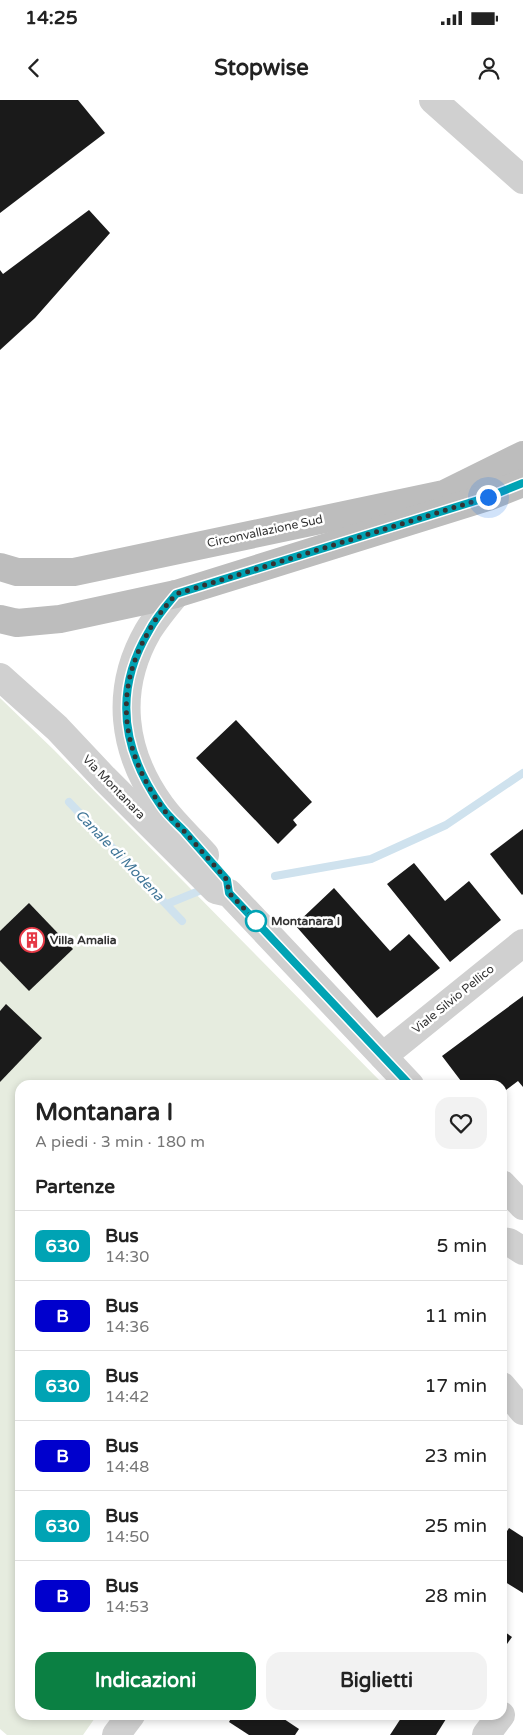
<!DOCTYPE html>
<html lang="it">
<head>
<meta charset="utf-8">
<style>
	:root { --surface:#fff; --page:#f2f2f2; --text:#222; --muted:#767676; --line:#e0e0e0; --accent:#0b8043 }
	body { margin:0; font-family:"Varela Round",sans-serif; background:var(--page); color:var(--text); height:100vh; display:flex; flex-direction:column; font-size:19px; white-space:nowrap }
	* { box-sizing:border-box; margin:0 }
	p { font-size:16px; color:var(--muted) }
	.icon { flex:none; width:28px; height:28px; fill:none; stroke:currentColor; stroke-width:2; stroke-linecap:round; stroke-linejoin:round }
	.map { position:relative; flex:1; overflow:hidden }
	.side { position:absolute; left:15px; top:980px; width:492px; height:640px; display:flex; flex-direction:column; background:var(--surface); border-radius:15px; box-shadow:0 2px 8px #0003 }
	.side>* { flex:none }
	.badge { padding:0 10px; border-radius:8px; font-size:18px; line-height:32px }
	.you { position:absolute; width:25px; height:25px; margin:-12px; border:4px solid #fff; border-radius:50%; background:#1a73e8; box-shadow:0 0 0 8px #1a73e833 }
	.map>.badge { position:absolute; translate:-50% -50%; box-shadow:0 0 0 2px #fff }
	h2 { padding:0 20px; font-size:19px; line-height:45px }
	.round { display:grid; place-items:center; flex:none; width:52px; height:52px; border-radius:15px; background:var(--page) }
	.head { display:flex; align-items:center; justify-content:space-between; height:85px; padding:0 20px }
	h1 { font-size:24px; font-weight:700; line-height:38px }
	.cta { display:flex; gap:10px; margin-top:auto; padding:10px 20px }
	.cta a { flex:1; height:58px; border-radius:15px; background:var(--accent); color:#fff; font-size:20px; font-weight:700; line-height:58px; text-align:center }
	.cta a+a { background:var(--page); color:var(--text) }
	ul { padding:0; list-style:none }
	li { display:flex; align-items:center; gap:15px; height:70px; padding:0 20px; border-top:1px solid var(--line) }
	li div { flex:1 }
	li b { display:block; font-size:19px }
	li em { font-style:normal }
	li .badge { min-width:55px; font-weight:700; text-align:center }
	.status { display:flex; justify-content:space-between; align-items:center; height:35px; padding:0 25px; background:var(--surface); direction:ltr }
	.status svg { height:14px; fill:currentColor }
	header { display:flex; justify-content:space-between; align-items:center; height:65px; padding:0 20px; background:var(--surface); font-size:22px; font-weight:700 }
	.map>svg:first-child { display:block }
	.green { fill:#e6ecdf }
	.lines { fill:none; stroke-linecap:round; stroke-linejoin:round }
	.stream { stroke:#cfe2ee; stroke-width:8 }
	.building { fill:#1a1a1a }
	.minor { stroke:#d0d0d0; stroke-width:28 }
	.secondary { stroke:#bdbdbd; stroke-width:28 }
	.line-casing { stroke:#fff; stroke-width:11 }
	.line { stroke:#00a3b4; stroke-width:8 }
	.walk { stroke:#333; stroke-width:5; stroke-dasharray:0 9 }
	.stop-dot { fill:#fff; stroke:#00a3b4; stroke-width:2.5 }
	.labels { text-anchor:middle; stroke-width:5; stroke-linejoin:round; paint-order:stroke }
	.street-label { font-size:12px; fill:#333; stroke:#fff }
	.stop-label { font-size:12px; font-weight:bold; fill:#333; stroke:#fff; text-anchor:start }
	.poi-label { font-size:12px; font-weight:bold; fill:#333; stroke:#fff; text-anchor:start }
	.water-label { font-size:14px; font-style:italic; fill:#3f7597; stroke:#fff }
</style>
</head>
<body>
<div class="status"><b>14:25</b><svg viewBox="0 0 49 12"><path d="M0 12V9h3v3zM5 12V6h3v6zM10 12V3h3v9zM15 12V0h3v12zM26 1h20v11H26zM47 4h2v5h-2z"/></svg></div>
<header><svg class="icon" aria-label="back" viewBox="0 0 24 24"><path d="M15 5l-7 7 7 7"/></svg>Stopwise<svg class="icon" aria-label="person" viewBox="0 0 24 24"><circle cx="12" cy="8" r="4"/><path d="M4 21q1-7 8-7t8 7"/></svg></header>
<div class="map">
<svg width="523" height="1635" viewBox="0 0 523 1635">
	<rect width="100%" height="100%" fill="#fff"/>
	<path class="green" d="M0 598 54 650 384 985H20V1615H97L83 1635H7L0 1629Z"/>
	<g class="lines">
		<g class="stream">
			<path d="M69 702 182 821"/>
			<path d="M275 776 371 759 446 725 523 673"/>
			<path d="M167 804 199 791"/>
		</g>
	</g>
	<g class="building">
		<path d="M0 0H78L105 33 0 113Z"/>
		<path d="M89 110 110 133 35 218 0 250V170L3 174Z"/>
		<path d="M236 620 312 702 293 720 297 725 278 744 196 658Z"/>
		<path d="M523 729V794L522 795 490 754Z"/>
		<path d="M414 763 445 801 469 781 501 820 450 862 387 784Z"/>
		<path d="M334 788 390 851 409 834 440 868 377 918 295 825Z"/>
		<path d="M29 803 73 849 29 891 0 861V831Z"/>
		<path d="M523 896V987L518 981 502 993V985H464L442 956Z"/>
		<path d="M6 904 42 938 0 982V911Z"/>
		<path d="M509 1428 523 1437V1493L502 1480V1439Z"/>
		<path d="M502 1530 512 1537 502 1551Z"/>
		<path d="M233 1615H278L299 1629 295 1635H249L229 1622Z"/>
		<path d="M403 1615H440L446 1619 436 1635H390Z"/>
	</g>
	<g class="lines">
		<g class="minor">
			<path d="M433 0 523 80"/>
			<path d="M176 494C166 506 156 518 148 531 114 590 122 652 161 706 174 724 191 739 205 755"/>
			<path d="M0 577 57 628 104 678 216 790 229 793 410 985"/>
			<path d="M383 956 523 843"/>
			<path d="M502 1084 523 1106"/>
			<path d="M502 1141 509 1142 523 1151"/>
			<path d="M502 1286 523 1311"/>
			<path d="M116 1635 131 1615"/>
			<path d="M486 1635 501 1615"/>
		</g>
		<g class="secondary">
			<path d="M0 467 17 472H74L444 394 523 355"/>
			<path d="M0 519 17 523 60 519 176 494 488 397 523 383"/>
		</g>
	</g>
	<g class="lines">
		<defs>
			<path id="line" d="M410 985 229 793 227 780C213 764 198 747 184 731 176 723 167 715 161 706 122 650 113 591 149 531 156 517 166 506 176 494L488 397 523 383"/>
		</defs>
		<use href="#line" class="line-casing"/>
		<use href="#line" class="line"/>
		<path class="walk" d="M256 821 229 793 227 780C213 764 198 747 184 731 176 723 167 715 161 706 122 650 113 591 149 531 156 517 166 506 176 494L488 397"/>
	</g>
	<defs>
		<symbol id="building-ring" viewBox="-11 -11 22 22"><circle r="9.5" fill="#fff" stroke="#e63946" stroke-width="1.5"/><path d="M-4-6H4V6H1V3H-1V6H-4ZM-2.5-4.3h1.7v1.8h-1.7ZM.8-4.3h1.7v1.8H.8ZM-2.5-1h1.7V.8h-1.7ZM.8-1h1.7V.8H.8Z" fill="#e63946"/></symbol>
	</defs>
	<g fill-rule="evenodd">
		<use href="#building-ring" x="18" y="826" width="28" height="28"/>
	</g>
	<circle class="stop-dot" cx="256" cy="821" r="10"/>
	<g class="labels">
		<g class="street-label">
			<text transform="translate(265 431) rotate(-12)" y="4">Circonvallazione Sud</text>
			<text transform="translate(114 687) rotate(46)" y="4">Via Montanara</text>
			<text transform="translate(453 899) rotate(-39)" y="4">Viale Silvio Pellico</text>
		</g>
		<g class="stop-label">
			<text x="271" y="825">Montanara I</text>
		</g>
		<g class="poi-label">
			<text x="50" y="844">Villa Amalia</text>
		</g>
		<g class="water-label">
			<text transform="translate(120 755) rotate(46)" y="5">Canale di Modena</text>
		</g>
	</g>
</svg>
<div class="you" style="left:488px;top:397px"></div>
<section class="side">
<div class="head"><div><h1>Montanara I</h1><p>A piedi · 3 min · 180 m</p></div><a class="round"><svg class="icon" aria-label="heart" viewBox="0 0 24 24"><path d="M12 20l-8-8c-3-5 5-10 8-4 3-6 11-1 8 4z"/></svg></a></div>
<h2>Partenze</h2>
<ul>
<li><span class="badge" style="background:#00a3b4;color:#fff">630</span><div><b>Bus</b><p>14:30</p></div><em>5 min</em></li>
<li><span class="badge" style="background:#0000cd;color:#fff">B</span><div><b>Bus</b><p>14:36</p></div><em>11 min</em></li>
<li><span class="badge" style="background:#00a3b4;color:#fff">630</span><div><b>Bus</b><p>14:42</p></div><em>17 min</em></li>
<li><span class="badge" style="background:#0000cd;color:#fff">B</span><div><b>Bus</b><p>14:48</p></div><em>23 min</em></li>
<li><span class="badge" style="background:#00a3b4;color:#fff">630</span><div><b>Bus</b><p>14:50</p></div><em>25 min</em></li>
<li><span class="badge" style="background:#0000cd;color:#fff">B</span><div><b>Bus</b><p>14:53</p></div><em>28 min</em></li>
</ul>
<div class="cta"><a>Indicazioni</a><a>Biglietti</a></div>
</section>
</div>
</body>
</html>
